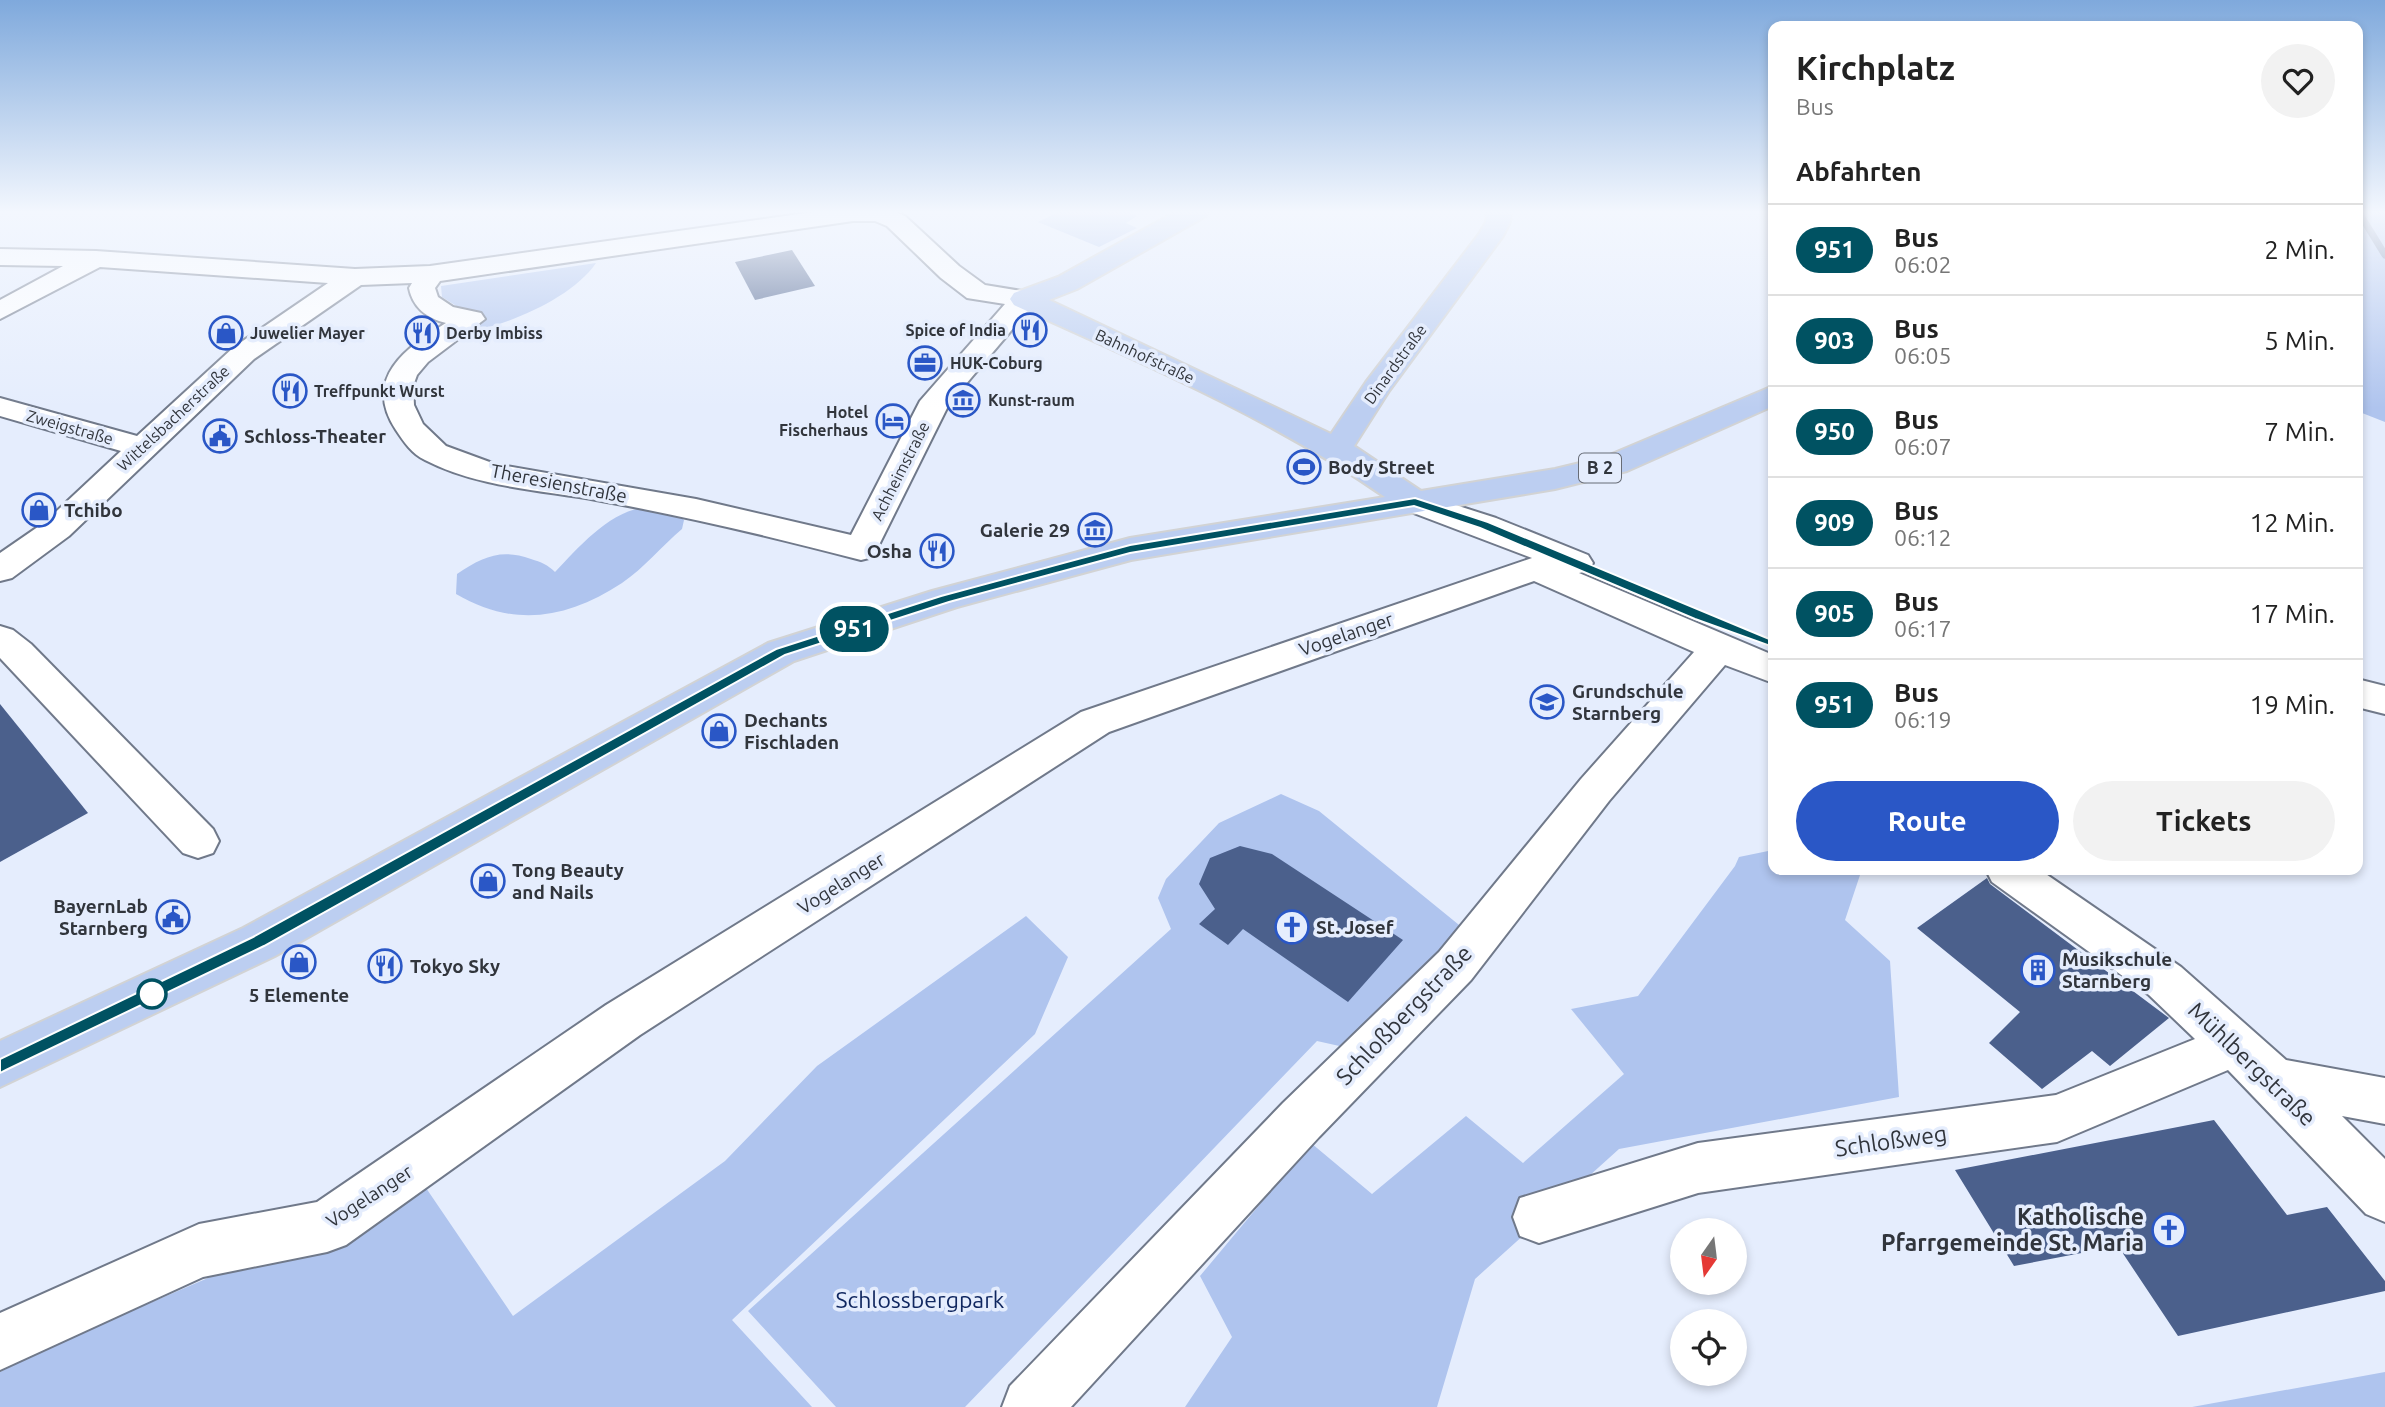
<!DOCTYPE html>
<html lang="de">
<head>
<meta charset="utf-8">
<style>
	:root { --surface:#fff; --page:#f2f2f2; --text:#222; --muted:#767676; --line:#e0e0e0; --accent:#2a57c6 }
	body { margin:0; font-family:Ubuntu,sans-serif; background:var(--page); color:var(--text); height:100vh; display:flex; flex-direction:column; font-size:26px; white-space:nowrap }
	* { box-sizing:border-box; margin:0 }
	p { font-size:23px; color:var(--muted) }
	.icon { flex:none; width:38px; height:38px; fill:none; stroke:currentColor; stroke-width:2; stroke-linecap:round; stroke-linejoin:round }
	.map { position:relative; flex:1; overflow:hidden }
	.drawer { position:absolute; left:1768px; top:21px; width:595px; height:854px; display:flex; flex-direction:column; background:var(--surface); border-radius:14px; box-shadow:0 4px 10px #0003 }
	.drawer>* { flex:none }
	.badge { padding:0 14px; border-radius:23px; font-size:24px; line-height:46px }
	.needle { width:46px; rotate:194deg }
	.tools { position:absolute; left:1670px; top:1218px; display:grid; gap:14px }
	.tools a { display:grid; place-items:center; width:77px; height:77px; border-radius:50%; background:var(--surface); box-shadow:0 4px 10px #0003; font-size:35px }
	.map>.badge { position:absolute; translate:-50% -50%; box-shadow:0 0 0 4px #fff }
	h2 { padding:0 28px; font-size:26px; line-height:63px }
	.round { display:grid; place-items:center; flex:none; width:74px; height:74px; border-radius:37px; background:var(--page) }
	.overview { display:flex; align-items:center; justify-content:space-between; height:119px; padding:0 28px }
	h1 { font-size:33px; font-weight:700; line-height:52px }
	.primary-button { display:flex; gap:14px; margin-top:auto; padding:14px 28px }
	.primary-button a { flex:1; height:80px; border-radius:42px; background:var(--accent); color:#fff; font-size:28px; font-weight:700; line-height:80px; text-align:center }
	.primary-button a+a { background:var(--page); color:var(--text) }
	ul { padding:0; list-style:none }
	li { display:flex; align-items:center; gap:21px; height:91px; padding:0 28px; border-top:2px solid var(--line) }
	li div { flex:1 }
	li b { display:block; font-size:26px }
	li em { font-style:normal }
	li .badge { min-width:77px; font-weight:700; text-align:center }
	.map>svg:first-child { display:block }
	.green { fill:#afc4ee }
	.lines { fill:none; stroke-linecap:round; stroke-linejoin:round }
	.stream { stroke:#6a7b9f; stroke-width:7 }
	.building { fill:#4b608c }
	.minor-casing { stroke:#70798a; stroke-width:4 }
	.major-casing { stroke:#d2d3d4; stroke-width:4 }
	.minor { fill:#fff; fill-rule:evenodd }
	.major { fill:#bccef1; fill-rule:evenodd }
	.line { fill:#005262; stroke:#fff; stroke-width:2 }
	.stop-dot { fill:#fff; stroke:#005262; stroke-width:3.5 }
	.labels { text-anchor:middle; stroke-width:7; stroke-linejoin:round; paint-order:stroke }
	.far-poi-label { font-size:16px; font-weight:bold; fill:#31353c; stroke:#e5edfd; text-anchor:start }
	.far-street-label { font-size:16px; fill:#31353c; stroke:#e5edfd }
	.shield { fill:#e5edfd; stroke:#676c76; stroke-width:2 }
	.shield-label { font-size:18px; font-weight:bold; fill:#31353c }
	.poi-label { font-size:19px; font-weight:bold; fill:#31353c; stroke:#e5edfd; text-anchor:start }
	.street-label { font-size:19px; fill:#31353c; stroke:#e5edfd }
	.near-street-label { font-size:23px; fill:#31353c; stroke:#e5edfd }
	.near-poi-label { font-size:23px; font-weight:bold; fill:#31353c; stroke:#e5edfd; text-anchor:end }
	.near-park-label { font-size:23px; fill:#0f265f; stroke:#e5edfd }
</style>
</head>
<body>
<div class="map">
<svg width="2385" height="1407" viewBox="0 0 2385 1407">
	<rect width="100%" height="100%" fill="#e5edfd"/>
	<g class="green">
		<path d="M1060 211H1126L1137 216 1126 223 1137 228 1099 247 1038 222Z"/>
		<path d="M2357 211H2385V422L2357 411Z"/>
		<path d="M596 263C572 298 510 324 469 332L476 311 458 307 442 297 441 286Z"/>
		<path d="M650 507 671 509 684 520 682 529C662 546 644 568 622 583 567 619 514 628 456 594L457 574C482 557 501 548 531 559 541 562 548 565 555 572 580 546 612 508 650 507Z"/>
		<path d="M1281 794 1319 811 1464 929 1353 1049 1317 1041 965 1407H836L748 1311 1171 929 1158 898 1166 879 1219 823Z"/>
		<path d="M1773 850V870H1851L1860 875 1845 920 1890 961 1899 1097 1619 1149 1475 1279 1437 1407H1185L1232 1337 1200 1276 1311 1143 1372 1194 1466 1116 1523 1163 1624 1074 1571 1009 1638 996 1735 866 1739 857Z"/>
		<path d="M1026 916 1068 957 1035 1034 732 1320 812 1407H0V1372L57 1343 424 1185 513 1316 725 1161 817 1066Z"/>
		<path d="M2385 1372V1407H2192Z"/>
	</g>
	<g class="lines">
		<path class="stream" d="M2358 211 2385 255"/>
	</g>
	<g class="building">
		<path d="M792 250 815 286 755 300 735 262Z"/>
		<path d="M0 704 88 813 0 862Z"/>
		<path d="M1240 846 1272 854 1403 940 1348 1002 1243 929 1228 945 1199 924 1215 909 1199 884 1210 858Z"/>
		<path d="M1987 878 1990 884 2169 1018 2110 1066 2092 1051 2042 1089 1989 1043 2020 1012 1917 928Z"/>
		<path d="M2214 1120 2287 1215 2327 1207 2385 1281V1291L2178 1336 2118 1246 2014 1266 1955 1170Z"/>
	</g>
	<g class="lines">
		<defs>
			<g id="minor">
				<path d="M821 211H893L905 216 959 266 985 285 1034 293 1038 299 949 404 873 557 861 560C773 537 685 516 596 500 540 490 477 487 425 460 412 454 404 442 396 430 362 378 406 348 446 323 427 318 413 308 409 288L412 283 361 285 254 359 69 536 12 578 0 581V553L45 522 121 451 0 416V398L137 436 234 347 328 283 100 267 0 319V300L63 266 0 265V249L96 251 355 269 430 266ZM853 221H875L887 226 941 278 967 298 1005 304 920 401 851 535 696 499 495 464 446 446 423 424 414 405 413 386 417 375 428 362 485 319 481 313 453 307 438 297 435 288 440 281Z"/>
				<path d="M1415 492 1496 518 1588 555 1593 563 1588 571 1579 573 1773 655V683L1725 665 1609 801 1471 980 1319 1137 1071 1407H1002L1010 1386 1283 1103 1439 952 1581 779 1694 652 1534 581 1109 732 640 1035 346 1245 327 1252 203 1277 0 1370V1313L199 1224 317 1202 606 1005 1081 712 1532 558 1403 509 1399 502 1403 495Z"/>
				<path d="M0 626 13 630 31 644 213 829 219 841 213 853 198 858 183 853 0 658Z"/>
				<path d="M2357 679 2385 686V714L2357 707Z"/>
				<path d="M1986 870H2040L2181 967 2286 1060 2385 1078V1124L2342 1116 2385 1159V1222L2366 1214 2228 1070 2057 1142 1698 1193 1539 1243 1520 1236 1513 1217 1520 1198 1698 1143 2056 1095 2195 1039 2149 995 1992 882Z"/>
			</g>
			<path id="major" d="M1177 211H1209L1206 216 1077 289 1049 300 1331 434 1366 382 1479 234 1486 222 1487 211H1511L1510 222 1503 236 1389 391 1354 446 1421 491 1555 469 1605 457 1773 386V406L1627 471 1555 489 1131 560 957 607 794 661 275 956 0 1087V1041L243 928 768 643 932 591 1130 538 1385 497C1271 418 1140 362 1014 305L1010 299 1014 293 1058 277Z"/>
		</defs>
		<use href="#minor" class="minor-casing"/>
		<use href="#major" class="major-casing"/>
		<use href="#minor" class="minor"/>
		<use href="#major" class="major"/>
	</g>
	<linearGradient id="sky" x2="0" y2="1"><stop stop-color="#7fa9dc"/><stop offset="0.52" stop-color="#f3f7fe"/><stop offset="1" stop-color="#f3f7fe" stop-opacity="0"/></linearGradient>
	<rect width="2385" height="408" fill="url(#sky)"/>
	<path class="line" d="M1415 498 1488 522 1779 643 1773 647 1695 619 1480 528 1414 506 1130 553 949 602 785 655 264 946 6 1070 0 1073V1059L253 937 776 649 941 596 1130 545Z"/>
	<defs>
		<symbol id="restaurant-ring" viewBox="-11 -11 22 22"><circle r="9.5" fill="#e5edfd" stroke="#2a57c6" stroke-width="1.5"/><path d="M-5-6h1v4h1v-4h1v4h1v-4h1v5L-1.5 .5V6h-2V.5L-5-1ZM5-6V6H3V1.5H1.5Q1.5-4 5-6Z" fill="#2a57c6"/></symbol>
		<symbol id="shop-ring" viewBox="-11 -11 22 22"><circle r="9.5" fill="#e5edfd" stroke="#2a57c6" stroke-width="1.5"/><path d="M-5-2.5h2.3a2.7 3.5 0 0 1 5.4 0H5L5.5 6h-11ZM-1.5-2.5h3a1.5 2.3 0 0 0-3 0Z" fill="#2a57c6"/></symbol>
		<symbol id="office-ring" viewBox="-11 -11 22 22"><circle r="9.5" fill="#e5edfd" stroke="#2a57c6" stroke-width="1.5"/><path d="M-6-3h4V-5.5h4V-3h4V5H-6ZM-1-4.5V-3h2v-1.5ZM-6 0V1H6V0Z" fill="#2a57c6"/></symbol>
		<symbol id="museum-ring" viewBox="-11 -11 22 22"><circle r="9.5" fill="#e5edfd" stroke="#2a57c6" stroke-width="1.5"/><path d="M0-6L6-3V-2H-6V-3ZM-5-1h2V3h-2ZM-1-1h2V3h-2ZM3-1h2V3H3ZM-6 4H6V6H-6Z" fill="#2a57c6"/></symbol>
		<symbol id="hotel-ring" viewBox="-11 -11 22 22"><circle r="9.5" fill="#e5edfd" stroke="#2a57c6" stroke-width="1.5"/><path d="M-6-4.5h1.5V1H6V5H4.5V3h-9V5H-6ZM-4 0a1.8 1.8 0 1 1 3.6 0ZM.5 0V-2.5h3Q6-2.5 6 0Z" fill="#2a57c6"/></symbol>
		<symbol id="civic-ring" viewBox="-11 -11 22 22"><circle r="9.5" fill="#e5edfd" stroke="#2a57c6" stroke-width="1.5"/><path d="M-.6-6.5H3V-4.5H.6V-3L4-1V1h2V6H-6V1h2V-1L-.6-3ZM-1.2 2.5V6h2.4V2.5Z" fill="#2a57c6"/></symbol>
		<symbol id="stadium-ring" viewBox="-11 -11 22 22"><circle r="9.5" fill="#e5edfd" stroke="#2a57c6" stroke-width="1.5"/><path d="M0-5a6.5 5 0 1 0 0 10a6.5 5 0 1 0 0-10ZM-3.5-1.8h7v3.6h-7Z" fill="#2a57c6"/></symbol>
		<symbol id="school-ring" viewBox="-11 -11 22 22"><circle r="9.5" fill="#e5edfd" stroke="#2a57c6" stroke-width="1.5"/><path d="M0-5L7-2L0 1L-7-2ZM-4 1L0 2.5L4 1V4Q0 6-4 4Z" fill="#2a57c6"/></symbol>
		<symbol id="church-ring" viewBox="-11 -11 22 22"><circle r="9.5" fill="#e5edfd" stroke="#2a57c6" stroke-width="1.5"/><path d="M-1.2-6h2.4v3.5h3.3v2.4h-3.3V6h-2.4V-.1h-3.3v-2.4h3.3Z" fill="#2a57c6"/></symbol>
		<symbol id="building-ring" viewBox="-11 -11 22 22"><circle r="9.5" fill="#e5edfd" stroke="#2a57c6" stroke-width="1.5"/><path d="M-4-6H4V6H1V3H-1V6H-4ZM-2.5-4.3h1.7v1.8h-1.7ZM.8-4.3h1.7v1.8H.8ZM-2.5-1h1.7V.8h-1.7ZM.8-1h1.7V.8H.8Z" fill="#2a57c6"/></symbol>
	</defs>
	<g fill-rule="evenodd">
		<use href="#restaurant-ring" x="1011" y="311" width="38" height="38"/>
		<use href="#shop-ring" x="207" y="314" width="38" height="38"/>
		<use href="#restaurant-ring" x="403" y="314" width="38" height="38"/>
		<use href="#office-ring" x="906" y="344" width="38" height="38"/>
		<use href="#restaurant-ring" x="271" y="372" width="38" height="38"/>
		<use href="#museum-ring" x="944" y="381" width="38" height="38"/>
		<use href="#hotel-ring" x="874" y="402" width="38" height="38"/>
		<use href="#civic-ring" x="201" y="417" width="38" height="38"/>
		<use href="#stadium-ring" x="1285" y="448" width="38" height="38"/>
		<use href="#shop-ring" x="20" y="491" width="38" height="38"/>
		<use href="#museum-ring" x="1076" y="511" width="38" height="38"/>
		<use href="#restaurant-ring" x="918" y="532" width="38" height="38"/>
		<use href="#school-ring" x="1528" y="683" width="38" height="38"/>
		<use href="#shop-ring" x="700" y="712" width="38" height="38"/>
		<use href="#shop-ring" x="469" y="862" width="38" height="38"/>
		<use href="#civic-ring" x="154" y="898" width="38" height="38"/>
		<use href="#church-ring" x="1273" y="908" width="38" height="38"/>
		<use href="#shop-ring" x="280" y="943" width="38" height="38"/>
		<use href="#restaurant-ring" x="366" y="947" width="38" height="38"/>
		<use href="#building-ring" x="2019" y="951" width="38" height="38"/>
		<use href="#church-ring" x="2150" y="1211" width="38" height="38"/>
	</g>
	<circle class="stop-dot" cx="152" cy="994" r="14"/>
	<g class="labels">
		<g class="far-poi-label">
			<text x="1006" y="336" text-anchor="end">Spice of India</text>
			<text x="250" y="339">Juwelier Mayer</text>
			<text x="446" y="339">Derby Imbiss</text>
			<text x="950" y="369">HUK-Coburg</text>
			<text x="314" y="397">Treffpunkt Wurst</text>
			<text x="988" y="406">Kunst-raum</text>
			<text x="868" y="418" text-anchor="end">Hotel<tspan x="868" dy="18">Fischerhaus</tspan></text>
		</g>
		<g class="far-street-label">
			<text transform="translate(1145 356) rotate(25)" y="6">Bahnhofstraße</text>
			<text transform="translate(1395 364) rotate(-54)" y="6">Dinardstraße</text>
			<text transform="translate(173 418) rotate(-43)" y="6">Wittelsbacherstraße</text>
			<text transform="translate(70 427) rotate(16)" y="6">Zweigstraße</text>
			<text transform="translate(900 471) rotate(-63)" y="6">Achheimstraße</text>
		</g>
		<rect class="shield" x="1579" y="453.5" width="42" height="29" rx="5"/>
		<g class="shield-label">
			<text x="1600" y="474">B 2</text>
		</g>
		<g class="poi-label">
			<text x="244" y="443">Schloss-Theater</text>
			<text x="1328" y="474">Body Street</text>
			<text x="64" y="517">Tchibo</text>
			<text x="1070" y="537" text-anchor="end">Galerie 29</text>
			<text x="912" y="558" text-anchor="end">Osha</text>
			<text x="1572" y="698">Grundschule<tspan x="1572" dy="22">Starnberg</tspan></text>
			<text x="744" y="727">Dechants<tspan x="744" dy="22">Fischladen</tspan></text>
			<text x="512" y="877">Tong Beauty<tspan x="512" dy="22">and Nails</tspan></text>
			<text x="148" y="913" text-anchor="end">BayernLab<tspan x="148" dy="22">Starnberg</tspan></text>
			<text x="1316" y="934">St. Josef</text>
			<text x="2062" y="966">Musikschule<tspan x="2062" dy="22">Starnberg</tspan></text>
			<text x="410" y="973">Tokyo Sky</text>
			<text x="299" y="1002" text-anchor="middle">5 Elemente</text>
		</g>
		<g class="street-label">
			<text transform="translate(559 483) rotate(11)" y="7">Theresienstraße</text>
			<text transform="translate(1346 634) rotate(-19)" y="7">Vogelanger</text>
			<text transform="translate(841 883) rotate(-32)" y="7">Vogelanger</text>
			<text transform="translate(369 1196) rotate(-33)" y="7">Vogelanger</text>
		</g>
		<g class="near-street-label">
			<text transform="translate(1404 1015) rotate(-46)" y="8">Schloßbergstraße</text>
			<text transform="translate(2252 1064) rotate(44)" y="8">Mühlbergstraße</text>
			<text transform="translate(1891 1141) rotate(-8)" y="8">Schloßweg</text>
		</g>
		<g class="near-poi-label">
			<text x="2144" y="1225">Katholische<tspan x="2144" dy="26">Pfarrgemeinde St. Maria</tspan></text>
		</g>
		<g class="near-park-label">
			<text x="920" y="1308">Schlossbergpark</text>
		</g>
	</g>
</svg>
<div class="tools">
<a><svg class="needle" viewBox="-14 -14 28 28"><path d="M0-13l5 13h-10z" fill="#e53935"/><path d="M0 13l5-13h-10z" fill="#767676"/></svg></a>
<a><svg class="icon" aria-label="locate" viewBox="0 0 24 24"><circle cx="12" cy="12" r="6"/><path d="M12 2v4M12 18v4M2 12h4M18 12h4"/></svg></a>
</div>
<b class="badge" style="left:854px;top:629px;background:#005262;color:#fff">951</b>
<section class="drawer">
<div class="overview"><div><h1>Kirchplatz</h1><p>Bus</p></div><a class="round"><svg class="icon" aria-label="heart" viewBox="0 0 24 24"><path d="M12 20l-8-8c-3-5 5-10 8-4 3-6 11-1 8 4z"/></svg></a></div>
<h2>Abfahrten</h2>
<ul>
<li><span class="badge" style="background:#005262;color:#fff">951</span><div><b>Bus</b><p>06:02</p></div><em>2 Min.</em></li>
<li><span class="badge" style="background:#005262;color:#fff">903</span><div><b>Bus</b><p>06:05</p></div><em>5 Min.</em></li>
<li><span class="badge" style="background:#005262;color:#fff">950</span><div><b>Bus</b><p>06:07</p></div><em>7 Min.</em></li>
<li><span class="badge" style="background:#005262;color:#fff">909</span><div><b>Bus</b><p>06:12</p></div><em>12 Min.</em></li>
<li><span class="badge" style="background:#005262;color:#fff">905</span><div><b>Bus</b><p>06:17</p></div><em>17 Min.</em></li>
<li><span class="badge" style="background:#005262;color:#fff">951</span><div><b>Bus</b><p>06:19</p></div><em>19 Min.</em></li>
</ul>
<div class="primary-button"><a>Route</a><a>Tickets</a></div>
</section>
</div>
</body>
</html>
